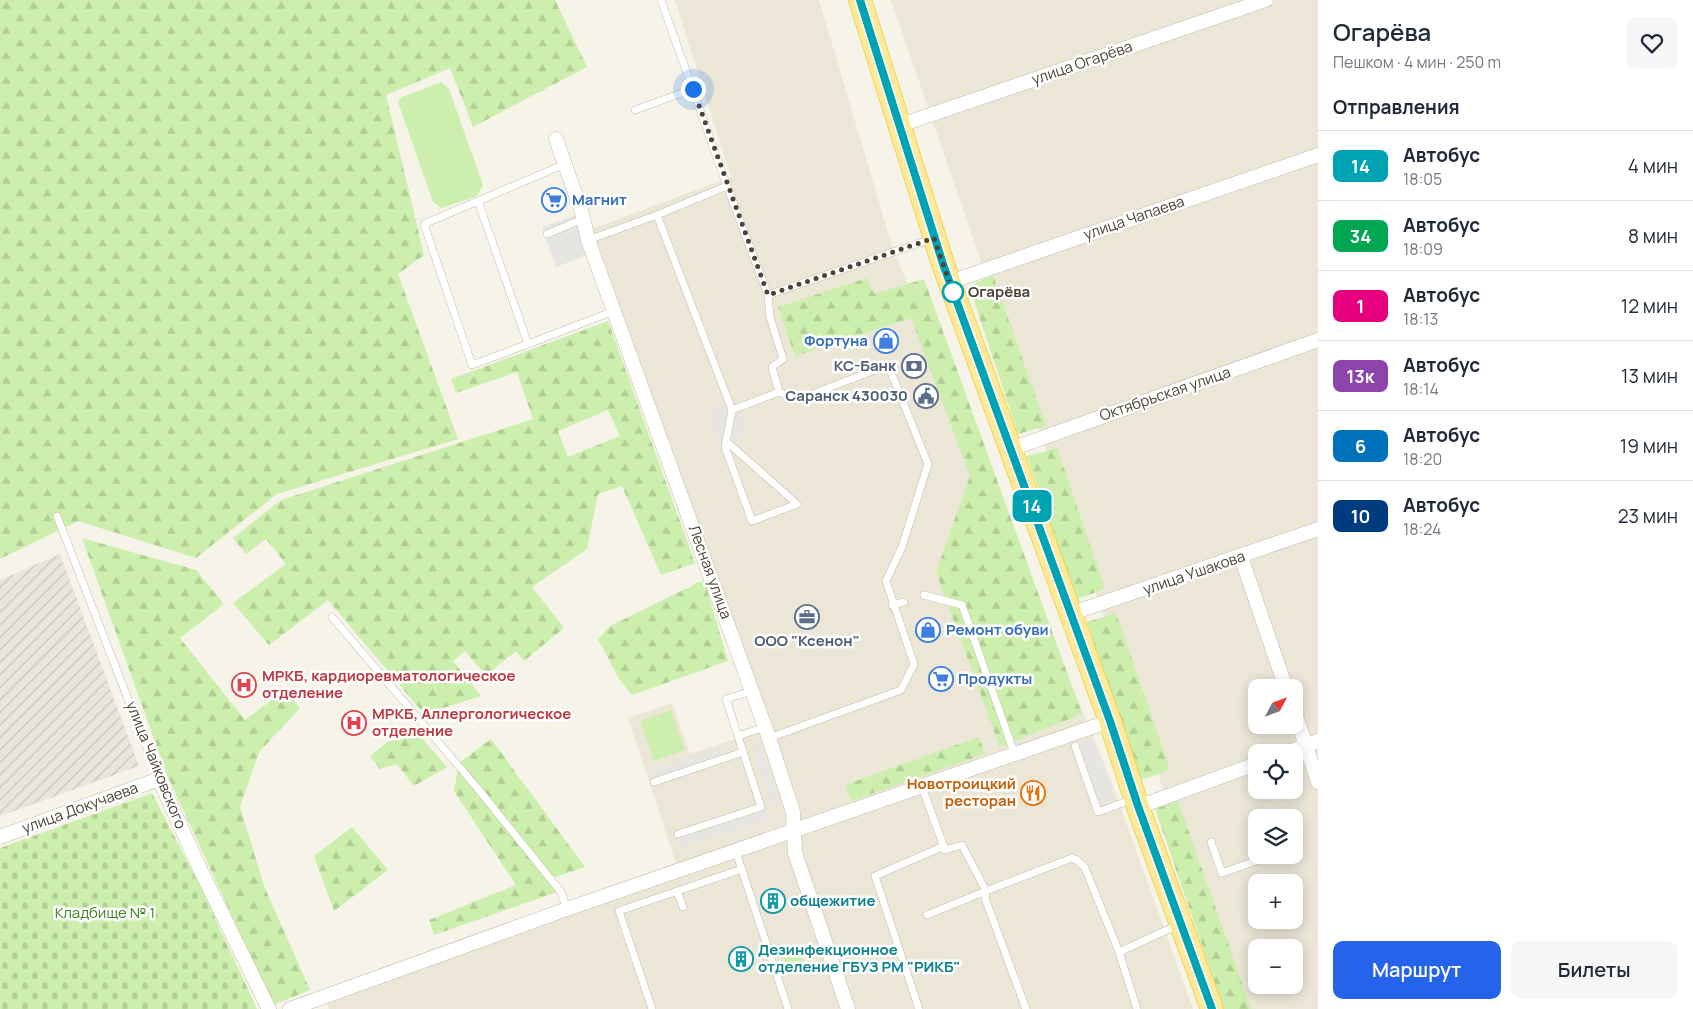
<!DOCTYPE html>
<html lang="ru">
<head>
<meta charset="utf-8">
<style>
	:root { --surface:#fff; --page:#f6f6f7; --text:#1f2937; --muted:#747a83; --line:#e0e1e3; --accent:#2563eb }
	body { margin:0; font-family:Manrope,sans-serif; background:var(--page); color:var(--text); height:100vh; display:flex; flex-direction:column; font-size:19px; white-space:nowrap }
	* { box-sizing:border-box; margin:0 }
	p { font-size:16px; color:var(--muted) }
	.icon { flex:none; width:28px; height:28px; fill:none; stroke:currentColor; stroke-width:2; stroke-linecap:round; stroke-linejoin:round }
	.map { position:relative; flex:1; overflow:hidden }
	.side { display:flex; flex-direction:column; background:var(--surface); width:375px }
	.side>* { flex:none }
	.badge { padding:0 10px; border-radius:8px; font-size:18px; line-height:32px }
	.needle { width:32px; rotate:49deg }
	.tools { position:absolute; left:1248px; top:679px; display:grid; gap:10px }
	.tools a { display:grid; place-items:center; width:55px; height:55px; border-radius:10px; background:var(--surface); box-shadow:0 2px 12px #0003; font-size:25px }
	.you { position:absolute; width:25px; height:25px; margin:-12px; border:4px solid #fff; border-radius:50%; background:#1a73e8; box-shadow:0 0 0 8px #1a73e833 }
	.map>.badge { position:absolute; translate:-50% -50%; box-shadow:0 0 0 2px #fff }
	h2 { padding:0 15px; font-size:19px; line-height:45px }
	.round { display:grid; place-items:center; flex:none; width:52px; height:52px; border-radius:10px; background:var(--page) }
	.headline { display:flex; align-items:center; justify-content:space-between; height:85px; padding:0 15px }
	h1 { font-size:24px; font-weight:600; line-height:38px }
	.button { display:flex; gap:10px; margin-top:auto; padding:10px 15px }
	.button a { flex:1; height:58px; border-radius:10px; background:var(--accent); color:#fff; font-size:20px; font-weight:600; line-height:58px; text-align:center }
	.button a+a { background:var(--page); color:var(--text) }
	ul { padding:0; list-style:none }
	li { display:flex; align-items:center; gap:15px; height:70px; padding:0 15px; border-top:1px solid var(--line) }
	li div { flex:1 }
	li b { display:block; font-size:19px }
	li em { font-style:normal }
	li .badge { min-width:55px; font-weight:700; text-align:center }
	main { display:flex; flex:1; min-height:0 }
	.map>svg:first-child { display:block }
	.residential { fill:#ebe6d6; fill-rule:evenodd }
	.industrial { fill:url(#industrial-furrows) }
	.forest { fill:url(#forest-firs); fill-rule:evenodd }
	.cemetery { fill:url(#cemetery-stones) }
	.green { fill:#ccefad }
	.parking { fill:#e7e5e1 }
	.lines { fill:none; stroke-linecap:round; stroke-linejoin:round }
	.lane-casing { stroke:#c3bcaa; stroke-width:8 }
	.street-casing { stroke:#c3bcaa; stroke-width:15 }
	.primary-casing { stroke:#f2d05b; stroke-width:24 }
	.lane { stroke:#fff; stroke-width:7 }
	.street { stroke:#fff; stroke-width:14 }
	.primary { stroke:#ffea99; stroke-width:22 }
	.line-casing { stroke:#fff; stroke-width:11 }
	.line { stroke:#00a3b4; stroke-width:8 }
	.walk { stroke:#4b4436; stroke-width:5; stroke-dasharray:0 9 }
	.stop-dot { fill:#fff; stroke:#00a3b4; stroke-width:2.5 }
	.labels { text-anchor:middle; stroke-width:5; stroke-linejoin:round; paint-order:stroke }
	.street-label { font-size:15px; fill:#4b4436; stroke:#fff }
	.shop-label { font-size:15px; font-weight:bold; fill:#366cbe; stroke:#fff; text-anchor:start }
	.stop-label { font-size:15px; font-weight:bold; fill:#4b4436; stroke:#fff; text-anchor:start }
	.service-label { font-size:15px; font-weight:bold; fill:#4e5e75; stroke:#fff; text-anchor:end }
	.health-label { font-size:15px; font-weight:bold; fill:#be3a42; stroke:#fff; text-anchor:start }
	.food-label { font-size:15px; font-weight:bold; fill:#c56008; stroke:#fff; text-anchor:end }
	.culture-label { font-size:15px; font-weight:bold; fill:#0d838f; stroke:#fff; text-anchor:start }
	.park-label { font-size:15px; fill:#3f8521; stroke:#fff }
</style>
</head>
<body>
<main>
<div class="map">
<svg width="1318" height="1009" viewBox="0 0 1318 1009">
	<defs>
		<pattern id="industrial-furrows" width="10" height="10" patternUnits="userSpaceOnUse" patternTransform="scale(1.25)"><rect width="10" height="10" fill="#e9e4dd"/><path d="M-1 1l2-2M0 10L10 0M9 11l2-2" fill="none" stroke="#c9c5be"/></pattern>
		<pattern id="forest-firs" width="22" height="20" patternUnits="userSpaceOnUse" patternTransform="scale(1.25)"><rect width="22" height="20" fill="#ccefad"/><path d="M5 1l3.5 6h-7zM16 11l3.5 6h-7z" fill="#b1ce95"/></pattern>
		<pattern id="cemetery-stones" width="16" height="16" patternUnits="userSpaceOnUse" patternTransform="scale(1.25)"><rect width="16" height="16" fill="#ccefad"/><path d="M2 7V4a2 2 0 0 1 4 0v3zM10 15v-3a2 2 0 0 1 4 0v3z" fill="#b1ce95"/></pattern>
	</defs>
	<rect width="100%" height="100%" fill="#f6f3e9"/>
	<g class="residential">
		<path d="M675 0H819L892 246 1110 778 1193 1009H329L323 991 676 863 628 718 672 703 690 754 772 727 592 229 731 177Z"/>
		<path d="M891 0H1318V1009H1239ZM1256 688H1294V725H1256ZM1256 752H1294V790H1256ZM1256 818H1294V855H1256ZM1256 882H1294V920H1256ZM1256 948H1294V985H1256Z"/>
	</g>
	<path class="industrial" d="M60 554 139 766 0 816V580Z"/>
	<g class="forest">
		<path d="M0 0H555L587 67 473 127 450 68 386 95 424 255 398 274 458 439 277 494 196 558 78 521 0 559Z"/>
		<path d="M993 275 1046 426 1018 434 969 286Z"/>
		<path d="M867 278 874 294 924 279 1082 714 1000 747 936 572 970 476 911 318 795 356 778 307Z"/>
		<path d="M608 321 695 563 661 575 622 486 598 494 587 549 532 587 564 628 524 661 516 651 486 675 465 651 453 661 481 696 424 714 328 600 269 645 233 603 286 564 266 539 246 554 233 538 281 500 533 419 517 372 456 393 451 379ZM608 410 620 436 568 457 558 431Z"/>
		<path d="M1057 448 1105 589 1077 599 1027 456Z"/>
		<path d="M82 538 196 570 224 604 180 638 245 720 285 690 300 708 259 752 240 807 264 886 310 990 273 1005 167 775Z"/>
		<path d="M704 580 728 661 632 695 619 679 598 639 610 626Z"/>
		<path d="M1116 613 1170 770 1141 780 1087 622Z"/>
		<path d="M420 736 447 767 414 786 397 764 380 769 370 756 389 741Z"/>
		<path d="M979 737 985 754 851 801 845 785Z"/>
		<path d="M491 739 585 867 552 878 557 892 434 935 429 920 516 885 454 791 459 763Z"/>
		<path d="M1178 801 1251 1009H1224L1155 809Z"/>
		<path d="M352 827 388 870 334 911 314 856Z"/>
	</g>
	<path class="cemetery" d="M152 793 200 886 257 1009H0V848Z"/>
	<g class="green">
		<path d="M441 82 449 89 483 185 477 196 442 208 433 202 398 102 402 97Z"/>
		<path d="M671 710 685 750 654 761 640 721Z"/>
		<path d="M799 950 804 965 788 971 783 955Z"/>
	</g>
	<g class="parking">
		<path d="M582 213 593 253 556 267 542 227Z"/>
		<path d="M735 401 748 433 720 444 707 412Z"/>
		<path d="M1093 738 1115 799 1098 805 1076 744Z"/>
		<path d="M757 739 780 804 773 806 750 742Z"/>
		<path d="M722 746 725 755 654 779 651 770Z"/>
		<path d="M766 810 769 819 680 848 677 839Z"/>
	</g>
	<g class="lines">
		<defs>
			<g id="lane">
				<path d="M661 0 727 186 768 295"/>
				<path d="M635 110 693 89"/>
				<path d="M478 201 528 344 614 311"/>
				<path d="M657 215 727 186"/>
				<path d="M547 234 583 219"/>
				<path d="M588 240 657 215 732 410 779 392"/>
				<path d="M528 344 472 365 424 224 565 164"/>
				<path d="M726 441 797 504 752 521 725 447 732 410"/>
				<path d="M57 516 159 779"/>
				<path d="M924 595 962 605 1015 755"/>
				<path d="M892 605 904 602"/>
				<path d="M332 617 479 790 561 892 567 909"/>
				<path d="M738 736 726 699 752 691"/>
				<path d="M769 738 901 690 914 664 886 581 902 547 928 464 888 365 797 400 779 392 772 367 783 359 770 317 768 295 931 239"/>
				<path d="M1075 746 1098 812 1133 799"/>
				<path d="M654 782 743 752"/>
				<path d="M922 787 945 850 962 845 986 891 927 915"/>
				<path d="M678 834 761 807 738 736 765 727"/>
				<path d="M1211 842 1222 873 1273 855"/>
				<path d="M736 852 788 1009"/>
				<path d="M677 891 683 907"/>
				<path d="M1119 952 1178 925"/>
				<path d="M652 1009 619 911 742 869"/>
				<path d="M919 1009 875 876 944 846"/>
				<path d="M1026 1009 985 898 986 891 1072 858 1077 860 1085 868 1119 952 1137 1009"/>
			</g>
			<g id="street">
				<path d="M898 126 1266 0"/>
				<path d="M556 139 582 213 588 240 769 738 793 812 795 853 848 1009"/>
				<path d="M950 282 1318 155"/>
				<path d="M1011 449 1318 340"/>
				<path d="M1241 557 1286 688"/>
				<path d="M1070 614 1318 529"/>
				<path d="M1294 710 1318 782"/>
				<path d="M1287 752 1318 741"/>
				<path d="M1138 807 1256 764"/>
				<path d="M0 837 159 779 200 869 269 1009"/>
				<path d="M290 1009 567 909 1110 721"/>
			</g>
			<path id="primary" d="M860 0 943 264 1110 721 1138 807 1212 1009"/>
		</defs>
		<use href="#lane" class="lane-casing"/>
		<use href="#street" class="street-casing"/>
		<use href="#primary" class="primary-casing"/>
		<use href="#lane" class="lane"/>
		<use href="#street" class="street"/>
		<use href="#primary" class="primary"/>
	</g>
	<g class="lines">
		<defs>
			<path id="line" d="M860 0 943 264 1110 721 1138 806 1212 1009"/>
		</defs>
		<use href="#line" class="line-casing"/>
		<use href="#line" class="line"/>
		<path class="walk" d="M693 89 768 295 934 238 953 292"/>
	</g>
	<defs>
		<symbol id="supermarket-ring" viewBox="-11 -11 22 22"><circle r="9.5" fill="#fff" stroke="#3f7fe0" stroke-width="1.5"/><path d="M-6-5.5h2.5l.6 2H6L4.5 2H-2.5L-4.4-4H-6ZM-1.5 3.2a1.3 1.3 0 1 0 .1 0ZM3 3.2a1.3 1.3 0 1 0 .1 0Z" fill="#3f7fe0"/></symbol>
		<symbol id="shop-ring" viewBox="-11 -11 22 22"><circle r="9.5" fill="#fff" stroke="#3f7fe0" stroke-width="1.5"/><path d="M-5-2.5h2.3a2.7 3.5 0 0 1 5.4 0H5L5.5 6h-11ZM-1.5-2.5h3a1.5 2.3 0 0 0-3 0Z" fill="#3f7fe0"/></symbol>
		<symbol id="bank-ring" viewBox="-11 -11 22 22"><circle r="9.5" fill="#fff" stroke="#5c6f8a" stroke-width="1.5"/><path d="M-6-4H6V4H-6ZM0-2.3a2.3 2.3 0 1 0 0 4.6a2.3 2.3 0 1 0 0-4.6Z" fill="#5c6f8a"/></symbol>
		<symbol id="civic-ring" viewBox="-11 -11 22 22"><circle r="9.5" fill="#fff" stroke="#5c6f8a" stroke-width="1.5"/><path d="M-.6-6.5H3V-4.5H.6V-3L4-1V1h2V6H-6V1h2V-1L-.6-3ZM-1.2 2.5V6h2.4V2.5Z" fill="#5c6f8a"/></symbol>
		<symbol id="office-ring" viewBox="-11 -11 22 22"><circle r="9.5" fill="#fff" stroke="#5c6f8a" stroke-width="1.5"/><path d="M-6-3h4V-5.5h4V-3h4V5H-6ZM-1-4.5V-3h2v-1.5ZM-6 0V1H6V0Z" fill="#5c6f8a"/></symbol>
		<symbol id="hospital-ring" viewBox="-11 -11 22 22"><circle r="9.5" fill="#fff" stroke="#e0444e" stroke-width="1.5"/><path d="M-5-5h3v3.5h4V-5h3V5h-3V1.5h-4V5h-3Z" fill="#e0444e"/></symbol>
		<symbol id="restaurant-ring" viewBox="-11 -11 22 22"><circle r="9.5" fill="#fff" stroke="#e8710a" stroke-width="1.5"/><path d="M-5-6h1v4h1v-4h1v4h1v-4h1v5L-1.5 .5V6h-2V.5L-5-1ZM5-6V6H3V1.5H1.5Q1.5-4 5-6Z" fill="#e8710a"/></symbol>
		<symbol id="building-ring" viewBox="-11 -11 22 22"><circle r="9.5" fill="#fff" stroke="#0f9aa8" stroke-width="1.5"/><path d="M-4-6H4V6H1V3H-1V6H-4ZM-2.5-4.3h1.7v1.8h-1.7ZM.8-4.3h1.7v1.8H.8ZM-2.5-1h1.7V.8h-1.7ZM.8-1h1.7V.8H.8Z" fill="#0f9aa8"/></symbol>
	</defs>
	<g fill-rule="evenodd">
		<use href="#supermarket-ring" x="540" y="186" width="28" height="28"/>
		<use href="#shop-ring" x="872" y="327" width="28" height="28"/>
		<use href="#bank-ring" x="900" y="352" width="28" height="28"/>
		<use href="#civic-ring" x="912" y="382" width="28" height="28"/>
		<use href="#office-ring" x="793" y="603" width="28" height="28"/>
		<use href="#shop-ring" x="914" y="616" width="28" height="28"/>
		<use href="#supermarket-ring" x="927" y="665" width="28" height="28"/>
		<use href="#hospital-ring" x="230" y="671" width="28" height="28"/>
		<use href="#hospital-ring" x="340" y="709" width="28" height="28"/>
		<use href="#restaurant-ring" x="1019" y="779" width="28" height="28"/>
		<use href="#building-ring" x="759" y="887" width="28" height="28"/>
		<use href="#building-ring" x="727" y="945" width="28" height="28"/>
	</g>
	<circle class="stop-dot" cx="953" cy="292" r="10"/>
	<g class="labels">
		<g class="street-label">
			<text transform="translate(1082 63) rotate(-19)" y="5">улица Огарёва</text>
			<text transform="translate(1134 218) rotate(-19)" y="5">улица Чапаева</text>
			<text transform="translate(1165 394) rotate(-19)" y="5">Октябрьская улица</text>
			<text transform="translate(710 572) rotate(70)" y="5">Лесная улица</text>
			<text transform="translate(1194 573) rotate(-19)" y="5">улица Ушакова</text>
			<text transform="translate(156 765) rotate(68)" y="5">улица Чайковского</text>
			<text transform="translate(80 808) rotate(-20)" y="5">улица Докучаева</text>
		</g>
		<g class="shop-label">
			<text x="572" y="205">Магнит</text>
			<text x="868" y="346" text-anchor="end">Фортуна</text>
			<text x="946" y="635">Ремонт обуви</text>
			<text x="958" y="684">Продукты</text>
		</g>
		<g class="stop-label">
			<text x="968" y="297">Огарёва</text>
		</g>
		<g class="service-label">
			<text x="896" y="371">КС-Банк</text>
			<text x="908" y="401">Саранск 430030</text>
			<text x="807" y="646" text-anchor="middle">ООО "Ксенон"</text>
		</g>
		<g class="health-label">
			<text x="262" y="681">МРКБ, кардиоревматологическое<tspan x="262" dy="17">отделение</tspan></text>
			<text x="372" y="719">МРКБ, Аллергологическое<tspan x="372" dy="17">отделение</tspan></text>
		</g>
		<g class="food-label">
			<text x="1016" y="789">Новотроицкий<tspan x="1016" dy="17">ресторан</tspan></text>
		</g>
		<g class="culture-label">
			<text x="790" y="906">общежитие</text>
			<text x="758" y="955">Дезинфекционное<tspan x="758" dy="17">отделение ГБУЗ РМ "РИКБ"</tspan></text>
		</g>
		<g class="park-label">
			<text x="105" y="918">Кладбище № 1</text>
		</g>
	</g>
</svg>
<div class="tools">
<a><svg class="needle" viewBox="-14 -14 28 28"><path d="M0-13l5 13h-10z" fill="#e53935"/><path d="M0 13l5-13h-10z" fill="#747a83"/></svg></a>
<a><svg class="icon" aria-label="locate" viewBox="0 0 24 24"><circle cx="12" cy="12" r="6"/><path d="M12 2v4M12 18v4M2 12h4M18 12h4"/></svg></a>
<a><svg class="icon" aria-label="layers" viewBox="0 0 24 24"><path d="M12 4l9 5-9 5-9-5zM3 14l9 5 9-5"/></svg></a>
<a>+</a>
<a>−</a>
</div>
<div class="you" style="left:693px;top:89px"></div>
<b class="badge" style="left:1032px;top:506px;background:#00a3b4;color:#fff">14</b>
</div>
<section class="side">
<div class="headline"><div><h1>Огарёва</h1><p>Пешком · 4 мин · 250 m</p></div><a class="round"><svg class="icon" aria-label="heart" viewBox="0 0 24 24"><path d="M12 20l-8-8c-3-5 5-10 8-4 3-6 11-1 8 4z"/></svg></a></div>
<h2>Отправления</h2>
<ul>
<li><span class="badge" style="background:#00a3b4;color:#fff">14</span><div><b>Автобус</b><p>18:05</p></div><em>4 мин</em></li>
<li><span class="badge" style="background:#00a651;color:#fff">34</span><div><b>Автобус</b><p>18:09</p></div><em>8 мин</em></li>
<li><span class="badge" style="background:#e6007e;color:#fff">1</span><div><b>Автобус</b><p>18:13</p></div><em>12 мин</em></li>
<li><span class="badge" style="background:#8e44ad;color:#fff">13к</span><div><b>Автобус</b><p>18:14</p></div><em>13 мин</em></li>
<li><span class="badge" style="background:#0072bc;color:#fff">6</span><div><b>Автобус</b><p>18:20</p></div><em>19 мин</em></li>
<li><span class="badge" style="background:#003b80;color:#fff">10</span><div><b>Автобус</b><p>18:24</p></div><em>23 мин</em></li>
</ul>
<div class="button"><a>Маршрут</a><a>Билеты</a></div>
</section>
</main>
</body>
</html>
